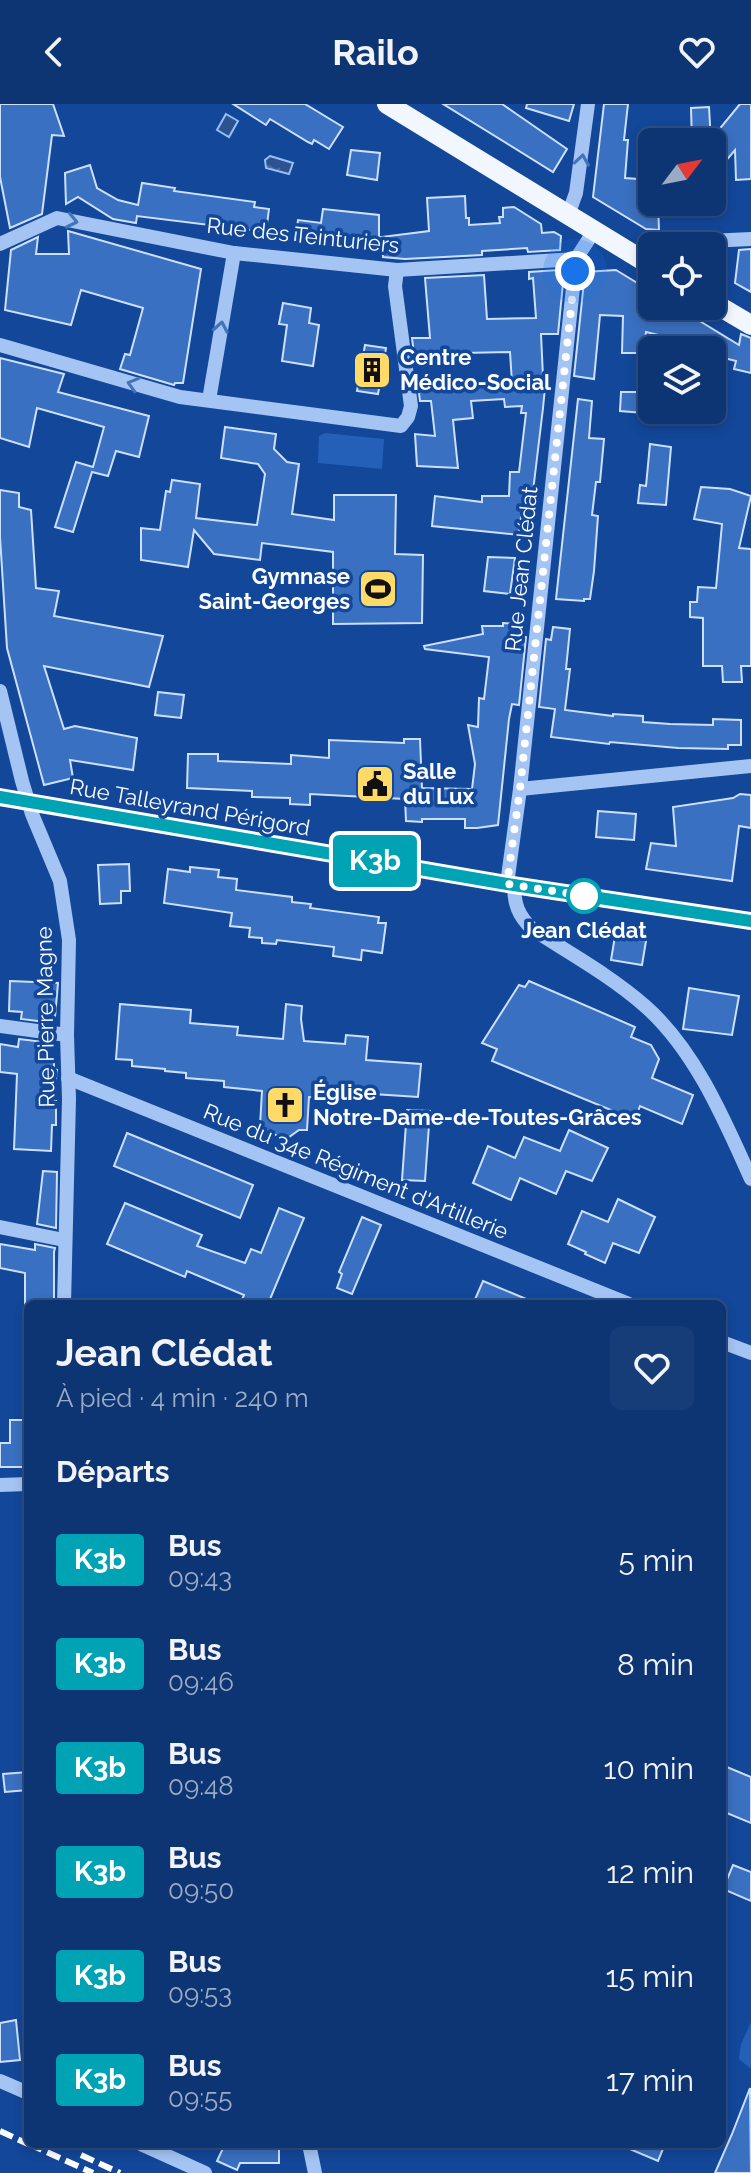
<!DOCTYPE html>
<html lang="fr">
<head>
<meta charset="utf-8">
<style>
	:root { --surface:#0e3573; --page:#173d78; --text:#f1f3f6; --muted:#9babc4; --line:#2e5085 }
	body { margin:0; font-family:Raleway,sans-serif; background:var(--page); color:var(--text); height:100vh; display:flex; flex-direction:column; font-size:30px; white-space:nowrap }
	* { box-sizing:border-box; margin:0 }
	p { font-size:26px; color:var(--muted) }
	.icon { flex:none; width:44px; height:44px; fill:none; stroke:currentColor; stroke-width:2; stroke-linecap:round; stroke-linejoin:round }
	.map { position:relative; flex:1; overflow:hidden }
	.panel { position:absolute; left:24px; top:1196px; width:702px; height:848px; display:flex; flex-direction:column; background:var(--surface); border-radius:12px; box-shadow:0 4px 12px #0003,0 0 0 2px var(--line) }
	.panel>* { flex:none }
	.badge { padding:0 16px; border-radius:6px; font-size:28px; line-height:52px }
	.needle { width:52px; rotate:58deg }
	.fabs { position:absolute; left:638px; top:24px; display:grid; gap:16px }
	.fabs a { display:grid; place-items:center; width:88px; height:88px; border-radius:12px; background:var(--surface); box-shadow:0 4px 12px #0003,0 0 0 2px var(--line); font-size:40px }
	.you { position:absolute; width:40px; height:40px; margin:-20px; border:6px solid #fff; border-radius:50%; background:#1a73e8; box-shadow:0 0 0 12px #1a73e833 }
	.map>.badge { position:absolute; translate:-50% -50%; box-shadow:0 0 0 4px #fff }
	h2 { padding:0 32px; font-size:30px; line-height:72px }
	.round { display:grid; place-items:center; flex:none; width:84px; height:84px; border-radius:12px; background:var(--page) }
	.summary { display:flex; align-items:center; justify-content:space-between; height:136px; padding:0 32px }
	h1 { font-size:38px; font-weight:700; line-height:60px }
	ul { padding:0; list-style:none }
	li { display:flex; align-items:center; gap:24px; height:104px; padding:0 32px }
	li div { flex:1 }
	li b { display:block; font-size:30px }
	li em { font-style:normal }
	li .badge { min-width:88px; font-weight:700; text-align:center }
	header { display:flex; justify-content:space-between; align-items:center; height:104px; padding:0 32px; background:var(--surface); font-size:36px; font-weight:700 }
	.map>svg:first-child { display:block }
	.grass { fill:#2460b8 }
	.water { fill:url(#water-ripples); stroke:#96bef7; stroke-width:2 }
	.building { fill:#3a70c1; stroke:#cce0fe; stroke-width:2 }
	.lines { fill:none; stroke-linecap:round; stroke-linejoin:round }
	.minor { stroke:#a4c4f4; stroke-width:14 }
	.major { stroke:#f1f6ff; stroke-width:20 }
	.rail { stroke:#fff; stroke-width:6; stroke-dasharray:14 6; stroke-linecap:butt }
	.oneway { stroke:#4573b9 }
	.line-casing { stroke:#fff; stroke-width:18 }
	.line { stroke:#00a3b4; stroke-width:12 }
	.walk { stroke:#fff; stroke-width:8; stroke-dasharray:0 14.4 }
	.stop-dot { fill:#fff; stroke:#00a3b4; stroke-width:4 }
	.labels { text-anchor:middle; stroke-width:7; stroke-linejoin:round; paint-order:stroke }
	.street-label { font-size:22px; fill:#fff; stroke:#124799 }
	.poi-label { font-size:22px; font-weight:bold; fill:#fff; stroke:#124799; text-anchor:start }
	.stop-label { font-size:22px; font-weight:bold; fill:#fff; stroke:#124799 }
</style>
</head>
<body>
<header><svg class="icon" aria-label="back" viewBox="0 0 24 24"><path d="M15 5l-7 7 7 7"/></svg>Railo<svg class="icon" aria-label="heart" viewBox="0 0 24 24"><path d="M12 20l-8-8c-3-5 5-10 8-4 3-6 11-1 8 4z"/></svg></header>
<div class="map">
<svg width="751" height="2069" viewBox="0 0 751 2069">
	<defs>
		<pattern id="water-ripples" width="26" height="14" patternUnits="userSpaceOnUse" patternTransform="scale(2)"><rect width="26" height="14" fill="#2c5290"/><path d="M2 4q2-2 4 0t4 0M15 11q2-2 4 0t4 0" fill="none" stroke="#4c6ca1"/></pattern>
	</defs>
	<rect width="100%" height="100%" fill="#124799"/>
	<g class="grass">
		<path d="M325 329 384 335 382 365 318 359 319 332Z"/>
		<path d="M751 1918V1965L739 1955 741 1940Z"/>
	</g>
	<g class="water">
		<path d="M226 10 238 17 229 33 217 26Z"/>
		<path d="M270 52 293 59 289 70 266 64 265 56Z"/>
	</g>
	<g class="building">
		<path d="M0 0H53L64 32 52 31 42 110 10 124 0 73Z"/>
		<path d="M233 0H305L343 23 329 45 314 36 312 40 308 38 270 15 266 21Z"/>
		<path d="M443 0H502L567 45 553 68Z"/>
		<path d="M527 0H574L569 17 526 4Z"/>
		<path d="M604 0H628L624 36H628L625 74 652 76V98H658L659 126 646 125 593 93Z"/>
		<path d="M740 0H751V75L736 76 735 46 712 73V34Z"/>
		<path d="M709 3 711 38H692L691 4Z"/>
		<path d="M351 46 380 49 377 76 347 71Z"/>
		<path d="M90 61 97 84 118 96 138 101 142 79 175 84 174 87 255 98 254 103 269 105 266 128 137 112 136 119 113 115 78 93 66 100 65 69Z"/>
		<path d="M465 92 466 114H469V121L500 119 499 113H503V104L514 103 541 120 542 129 554 128 561 132 560 146 528 148 527 144 482 147V151L405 155 383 153 381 133 429 127 427 94Z"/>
		<path d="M323 105 379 111V137L319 130 318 140 295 136 298 116 321 119Z"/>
		<path d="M68 127 201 165 183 279H175L174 281 120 265 125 250 130 251 143 204 81 186 71 221 5 206 11 146 38 133 36 150H69Z"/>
		<path d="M751 145V188L735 179 739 146Z"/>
		<path d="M559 166V170L564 169 558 230H541L543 273H546L543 304 531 404 522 403 519 431 432 422 435 392 482 398V392H509L510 368H519L526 309H521L522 302 505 303 504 295 471 297 473 314 453 316 458 364 417 362 415 330 435 332 431 297H420L418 282 447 280 448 284 512 279 510 248 414 250 412 234H430L425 174 484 171 487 215 536 214 533 174 529 175V168Z"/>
		<path d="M616 166 652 188V202H675L739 241 741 230 751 234V269L734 265 736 257 712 251V246H676L679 236 646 228 643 249H622L623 212 600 211 594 275 574 272 585 168Z"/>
		<path d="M283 199 311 204 309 219 319 221 313 262 282 257 287 221 279 220Z"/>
		<path d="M365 241 386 244 378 290 357 287Z"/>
		<path d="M0 254 64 270 58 288 149 312 139 353 116 347 108 372 92 368 73 428 55 423 76 358 93 363 104 323 37 304 29 343 0 334Z"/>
		<path d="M621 288H644V309L620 307Z"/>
		<path d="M578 295 592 297 589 334 604 335 600 378H596L592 411 598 412 594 467 590 495H584V497L556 495Z"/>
		<path d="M225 323 276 330 274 345 287 358 299 360 292 410 334 416V391H396L395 450 423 451 422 519 333 520V448L262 439 260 456 214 450 194 426 188 463 141 456V424L160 426 166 387 170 388 172 376 200 380 196 414 257 421 265 370 258 360 221 354Z"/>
		<path d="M650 340 671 343 666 401 638 399 640 381 646 382Z"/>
		<path d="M701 383 730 385 751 392 739 444 751 445V562H741L742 578H723L722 562H703V514L690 513V498H697L698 483 716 484 722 420 694 415Z"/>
		<path d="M0 386 19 389V403L31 406 36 484 59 487 54 512 163 532 149 583 44 562 64 625 75 622 137 634 133 666 70 656 73 674 44 681 7 544 0 433Z"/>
		<path d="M488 453 515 454 510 490 484 487Z"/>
		<path d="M503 519 520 520 518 532 526 533 519 601 512 600 509 615 498 721 477 724H465V715H422V718L406 717 405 695 310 690V701L290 700V694L252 693V687L187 684 188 650H218V657L291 660V651L329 654V636L404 639V635H420L422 684 472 685 475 660 468 621 478 623 479 594 484 595 489 553 425 545 424 542 483 530 482 522H503Z"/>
		<path d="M553 523 570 525 566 565H570L565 606 613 612V610L643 612V618L670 620 713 621V615L741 616V641H728V645L678 644 610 638 609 640 551 633 555 605 539 603 546 535 551 536Z"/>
		<path d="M158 588 184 591 181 614 155 611Z"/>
		<path d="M740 690 751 691V724L739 722 732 777 646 765 651 739 676 742 673 703 733 694Z"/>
		<path d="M598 707 636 710 634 736 596 733Z"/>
		<path d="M129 760 130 787H121V799L100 800 98 761Z"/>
		<path d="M190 763 219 766 218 773 237 775 236 786 292 793V798L311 800 310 804 379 813 378 819H386L382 849 362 846 361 856 333 852 334 843 277 836 276 840 262 839V834L249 833 250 824 230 822 232 809 164 799 168 765 190 768Z"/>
		<path d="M615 832 646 837 642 861 611 856Z"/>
		<path d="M10 877 58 879 55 913 46 912V918L21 915 22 908 9 907Z"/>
		<path d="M529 877 635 923 631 933 651 941 659 955 652 974 693 991 682 1020 640 1002 635 1016 492 957 497 945 482 939 519 881 525 883Z"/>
		<path d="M689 884 739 892 732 931 683 925Z"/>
		<path d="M120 900 191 906 190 919 238 923 237 931 283 935 286 900 302 902 301 915 304 937 345 940 346 931 368 933 366 956 421 960 418 993 373 990 374 985 342 983V996L309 993 307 1026H299L285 1036 260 1022 262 987 224 983V977L186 974V969L165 967V965L132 962V956L116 955Z"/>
		<path d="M19 935 44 938 42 954 54 955V965L57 966 53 997H56V1021H52L51 1047 14 1045 17 970 0 968V940L18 943Z"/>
		<path d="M407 1006 430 1007 425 1077 402 1076Z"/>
		<path d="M569 1026 608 1044 592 1077 566 1067 556 1090 520 1074 511 1096 473 1079 488 1042 515 1054 524 1033 560 1047Z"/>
		<path d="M127 1029 253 1081 240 1114 114 1062Z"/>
		<path d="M43 1067 57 1068 56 1124 37 1120Z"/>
		<path d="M618 1095 655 1113 639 1149 613 1139 605 1159 585 1150 586 1148 568 1140 582 1107 608 1118Z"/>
		<path d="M125 1099 202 1131 197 1142 245 1159 251 1145 261 1149 279 1104 304 1114 268 1200H240L244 1191 187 1167 185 1173 107 1140Z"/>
		<path d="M362 1113 381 1121 352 1190 337 1184 342 1170 339 1168Z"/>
		<path d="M0 1140 35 1146V1140L55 1144 54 1148V1200H25V1169L0 1164Z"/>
		<path d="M483 1177 538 1200H473Z"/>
		<path d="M10 1316H28V1363H0V1339H10Z"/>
		<path d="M722 1661 751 1673V1719L722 1707Z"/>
		<path d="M28 1668V1686L5 1688 3 1670Z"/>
		<path d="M733 1761 751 1768V1797L723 1785Z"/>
		<path d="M16 1916 20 1956 0 1958V1919Z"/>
		<path d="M750 1984 751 2069H715L732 2030Z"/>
		<path d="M225 2040H279V2059H240L237 2066 217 2057Z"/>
		<path d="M618 2040H665L658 2057Z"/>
	</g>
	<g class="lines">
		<g class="minor">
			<path d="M568 111 576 89 588 0"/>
			<path d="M0 140 57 114 234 149 397 166 576 155 594 127"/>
			<path d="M680 142 687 138 751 135"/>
			<path d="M0 241 180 293 401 322 408 313 411 302 395 182 397 166"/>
			<path d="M209 296 234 149"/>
			<path d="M0 587 22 677 32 710 60 777 69 836 67 931 69 995 64 1200"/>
			<path d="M520 685 751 662"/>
			<path d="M0 693 507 780 751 817"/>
			<path d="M507 780 520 685 576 155"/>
			<path d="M514 780C514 800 518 811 532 825 569 849 611 872 645 902 695 946 724 1015 751 1075"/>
			<path d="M0 922 67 931"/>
			<path d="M68 974 629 1200"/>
			<path d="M0 1123 64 1136"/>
			<path d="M722 1238 751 1249"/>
			<path d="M0 1381 28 1380"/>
			<path d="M0 1977 28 1989"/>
			<path d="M141 2040 205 2069"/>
			<path d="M309 2040 315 2069"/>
		</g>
		<g class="major">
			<path d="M387 0 652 162"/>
			<path d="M712 198 751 221"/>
		</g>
		<g class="rail">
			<path d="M0 2027 28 2040"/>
			<path d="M29 2040 93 2069"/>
			<path d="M81 2051 120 2069"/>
		</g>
	</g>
	<defs><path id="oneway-chevron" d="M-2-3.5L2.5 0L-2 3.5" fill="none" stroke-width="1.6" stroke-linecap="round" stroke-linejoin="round" transform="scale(2)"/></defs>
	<g class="oneway">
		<use href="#oneway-chevron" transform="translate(582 56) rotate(-81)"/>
		<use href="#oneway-chevron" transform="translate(72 117) rotate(12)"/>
		<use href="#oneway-chevron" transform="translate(221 223) rotate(-80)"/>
		<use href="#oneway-chevron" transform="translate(133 280) rotate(-164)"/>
	</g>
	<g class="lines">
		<defs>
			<path id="line" d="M0 693 507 780 751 817"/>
		</defs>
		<use href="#line" class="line-casing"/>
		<use href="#line" class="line"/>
		<path class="walk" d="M575 167 520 685 507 780 593 793 584 792"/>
	</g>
	<defs>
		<symbol id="building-square" viewBox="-11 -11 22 22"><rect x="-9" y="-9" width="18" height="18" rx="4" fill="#ffda67" stroke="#124799"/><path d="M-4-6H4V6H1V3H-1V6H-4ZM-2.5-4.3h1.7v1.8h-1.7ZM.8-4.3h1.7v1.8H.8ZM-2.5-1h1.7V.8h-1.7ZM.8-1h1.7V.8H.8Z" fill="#111"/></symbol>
		<symbol id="stadium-square" viewBox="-11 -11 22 22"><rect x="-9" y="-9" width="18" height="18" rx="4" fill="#ffda67" stroke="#124799"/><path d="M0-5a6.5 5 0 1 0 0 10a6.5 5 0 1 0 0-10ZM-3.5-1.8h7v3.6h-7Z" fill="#111"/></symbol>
		<symbol id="civic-square" viewBox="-11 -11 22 22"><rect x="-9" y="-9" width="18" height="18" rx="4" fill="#ffda67" stroke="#124799"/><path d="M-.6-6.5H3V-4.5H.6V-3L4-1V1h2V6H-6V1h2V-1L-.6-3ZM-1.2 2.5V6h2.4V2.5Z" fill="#111"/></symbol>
		<symbol id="church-square" viewBox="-11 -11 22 22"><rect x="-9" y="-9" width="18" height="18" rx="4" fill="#ffda67" stroke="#124799"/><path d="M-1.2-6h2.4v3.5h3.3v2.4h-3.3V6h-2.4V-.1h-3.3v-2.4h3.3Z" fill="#111"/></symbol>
	</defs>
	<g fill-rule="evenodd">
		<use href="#building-square" x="350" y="244" width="44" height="44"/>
		<use href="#stadium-square" x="356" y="463" width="44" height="44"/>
		<use href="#civic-square" x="353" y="658" width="44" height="44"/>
		<use href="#church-square" x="263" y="979" width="44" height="44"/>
	</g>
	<circle class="stop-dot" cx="584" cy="792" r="16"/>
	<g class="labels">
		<g class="street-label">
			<text transform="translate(303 131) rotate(6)" y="8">Rue des Teinturiers</text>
			<text transform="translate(521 465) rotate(-84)" y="8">Rue Jean Clédat</text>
			<text transform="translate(190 703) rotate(10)" y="8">Rue Talleyrand Périgord</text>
			<text transform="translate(45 913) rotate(-91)" y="8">Rue Pierre Magne</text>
			<text transform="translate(356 1067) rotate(22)" y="8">Rue du 34e Régiment d'Artillerie</text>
		</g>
		<g class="poi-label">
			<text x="400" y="261">Centre<tspan x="400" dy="25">Médico-Social</tspan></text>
			<text x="350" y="480" text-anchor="end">Gymnase<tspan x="350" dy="25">Saint-Georges</tspan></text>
			<text x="403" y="675">Salle<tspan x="403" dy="25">du Lux</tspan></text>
			<text x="313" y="996">Église<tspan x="313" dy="25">Notre-Dame-de-Toutes-Grâces</tspan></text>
		</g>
		<g class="stop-label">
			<text x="584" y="834">Jean Clédat</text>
		</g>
	</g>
</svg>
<div class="fabs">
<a><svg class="needle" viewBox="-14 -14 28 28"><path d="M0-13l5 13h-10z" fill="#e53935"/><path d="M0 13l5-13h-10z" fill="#9babc4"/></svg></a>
<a><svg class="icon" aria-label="locate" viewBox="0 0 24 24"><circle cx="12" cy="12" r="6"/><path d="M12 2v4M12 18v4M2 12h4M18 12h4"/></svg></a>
<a><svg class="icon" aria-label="layers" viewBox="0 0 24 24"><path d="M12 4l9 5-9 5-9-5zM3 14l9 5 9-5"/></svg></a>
</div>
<div class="you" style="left:575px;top:167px"></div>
<b class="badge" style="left:375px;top:757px;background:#00a3b4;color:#fff">K3b</b>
<section class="panel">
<div class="summary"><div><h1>Jean Clédat</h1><p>À pied · 4 min · 240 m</p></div><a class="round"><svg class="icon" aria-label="heart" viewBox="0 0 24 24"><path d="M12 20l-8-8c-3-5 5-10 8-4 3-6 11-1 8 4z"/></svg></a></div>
<h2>Départs</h2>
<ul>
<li><span class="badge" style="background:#00a3b4;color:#fff">K3b</span><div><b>Bus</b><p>09:43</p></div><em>5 min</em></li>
<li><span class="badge" style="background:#00a3b4;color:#fff">K3b</span><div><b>Bus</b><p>09:46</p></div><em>8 min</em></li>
<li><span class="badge" style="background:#00a3b4;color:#fff">K3b</span><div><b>Bus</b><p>09:48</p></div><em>10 min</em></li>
<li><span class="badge" style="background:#00a3b4;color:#fff">K3b</span><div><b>Bus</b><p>09:50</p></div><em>12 min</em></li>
<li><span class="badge" style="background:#00a3b4;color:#fff">K3b</span><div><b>Bus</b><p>09:53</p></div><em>15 min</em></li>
<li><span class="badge" style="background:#00a3b4;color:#fff">K3b</span><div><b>Bus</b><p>09:55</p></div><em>17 min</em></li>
</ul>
</section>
</div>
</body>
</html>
